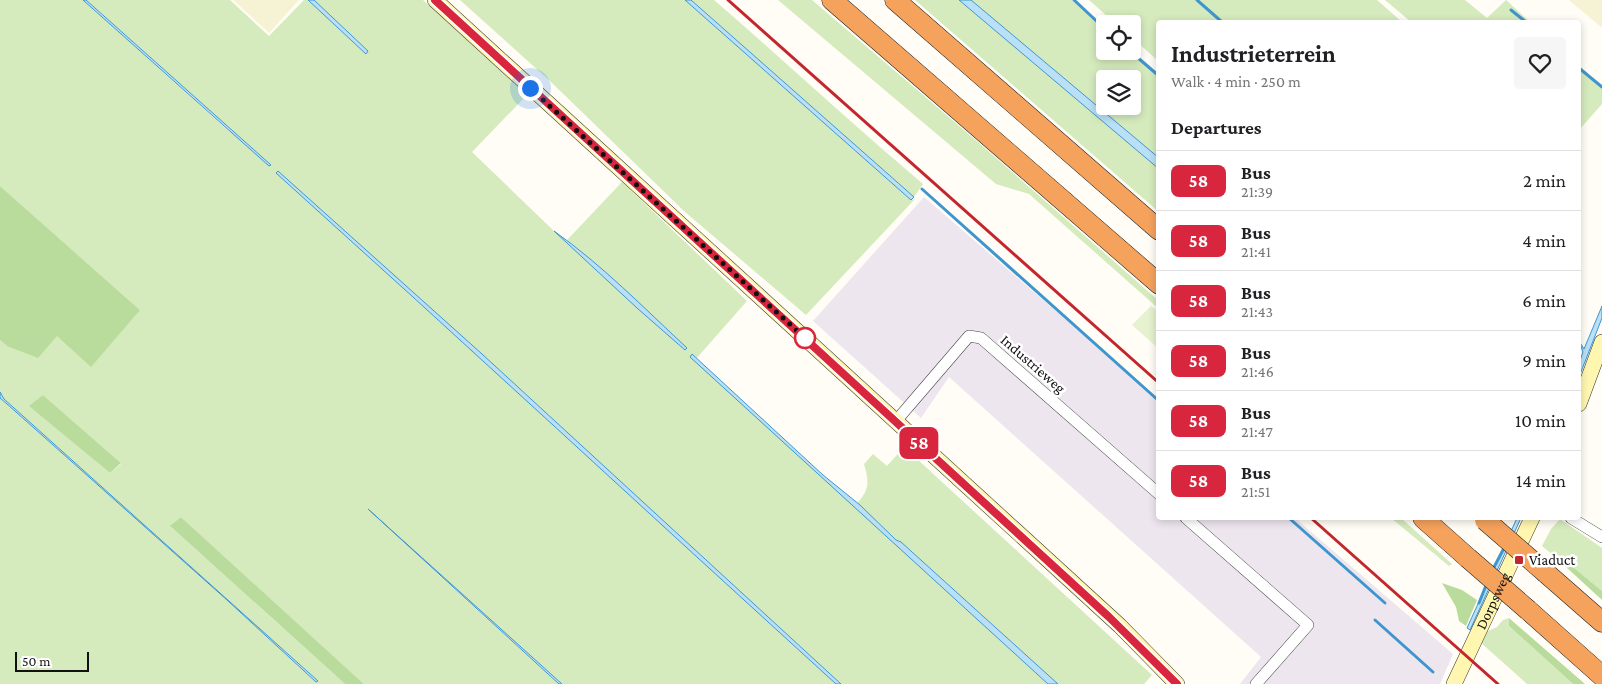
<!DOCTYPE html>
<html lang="en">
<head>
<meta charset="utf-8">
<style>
	:root { --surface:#fff; --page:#f6f6f6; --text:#202124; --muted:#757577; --line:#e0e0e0 }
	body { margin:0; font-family:"Crimson Pro",serif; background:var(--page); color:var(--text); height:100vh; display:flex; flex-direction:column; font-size:19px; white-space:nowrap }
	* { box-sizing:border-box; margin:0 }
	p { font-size:16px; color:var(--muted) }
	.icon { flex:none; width:28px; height:28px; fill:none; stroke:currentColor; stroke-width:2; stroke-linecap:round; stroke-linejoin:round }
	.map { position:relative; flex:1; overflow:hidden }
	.sheet { position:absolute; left:1156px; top:20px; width:425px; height:500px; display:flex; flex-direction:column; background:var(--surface); border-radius:5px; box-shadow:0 2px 8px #0003 }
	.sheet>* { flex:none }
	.badge { padding:0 10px; border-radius:8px; font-size:18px; line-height:32px }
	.buttons { position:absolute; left:1096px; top:15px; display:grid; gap:10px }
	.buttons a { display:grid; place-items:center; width:45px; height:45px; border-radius:5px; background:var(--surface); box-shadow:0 2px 8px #0003; font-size:25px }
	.scale { position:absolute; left:15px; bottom:12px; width:74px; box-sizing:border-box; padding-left:5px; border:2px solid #111; border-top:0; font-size:14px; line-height:18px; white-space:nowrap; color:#111; -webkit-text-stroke:4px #fff; paint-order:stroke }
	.you { position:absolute; width:25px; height:25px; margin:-12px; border:4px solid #fff; border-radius:50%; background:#1a73e8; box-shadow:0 0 0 8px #1a73e833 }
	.map>.badge { position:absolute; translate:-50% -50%; box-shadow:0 0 0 2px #fff }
	h2 { padding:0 15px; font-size:19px; line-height:45px }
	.round { display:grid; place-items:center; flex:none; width:52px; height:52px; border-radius:5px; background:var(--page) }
	.headline { display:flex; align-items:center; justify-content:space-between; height:85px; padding:0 15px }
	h1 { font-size:24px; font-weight:700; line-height:38px }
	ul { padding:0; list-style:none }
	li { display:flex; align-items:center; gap:15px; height:60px; padding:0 15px; border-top:1px solid var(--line) }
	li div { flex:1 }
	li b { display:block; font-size:19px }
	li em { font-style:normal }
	li .badge { min-width:55px; font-weight:700; text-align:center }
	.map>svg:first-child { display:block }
	.industrial { fill:#eee6ef }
	.farmland { fill:#f6f3d4 }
	.green { fill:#d5ebbd; fill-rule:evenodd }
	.forest { fill:#b9dc9c }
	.pitch { fill:#e6f2cf }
	.water { fill:#b9e0f7; stroke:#3f96cf }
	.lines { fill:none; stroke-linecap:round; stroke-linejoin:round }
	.stream { stroke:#3f96cf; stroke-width:3 }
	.street-casing { stroke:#444; stroke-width:12 }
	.secondary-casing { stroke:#333; stroke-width:16 }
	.highway-casing { stroke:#222; stroke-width:21 }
	.street { stroke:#fff; stroke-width:11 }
	.secondary { stroke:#fff6b0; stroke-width:15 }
	.highway { stroke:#f5a25d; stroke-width:20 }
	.rail { stroke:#c4262e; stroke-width:3 }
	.highway-bridge-casing { stroke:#222; stroke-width:21; stroke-linecap:butt }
	.highway-bridge { stroke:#f5a25d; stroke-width:20 }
	.line-casing { stroke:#fff; stroke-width:11 }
	.line { stroke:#d7263d; stroke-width:8 }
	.walk { stroke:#111; stroke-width:5; stroke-dasharray:0 9 }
	.stop-dot { fill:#fff; stroke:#d7263d; stroke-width:2.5 }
	.poi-dot { fill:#c4262e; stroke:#fff; stroke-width:2 }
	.labels { text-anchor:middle; stroke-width:5; stroke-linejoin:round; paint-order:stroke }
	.street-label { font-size:15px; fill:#111; stroke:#fff }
	.poi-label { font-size:15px; fill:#111; stroke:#fff; text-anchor:start }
</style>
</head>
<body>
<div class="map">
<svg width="1602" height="684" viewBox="0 0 1602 684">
	<rect width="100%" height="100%" fill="#fffdf5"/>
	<path class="industrial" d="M924 197 1159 400V518H1295L1453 654 1440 684H1240L1261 657 949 377 921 418 813 321Z"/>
	<g class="farmland">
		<path d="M233 0H299L269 33Z"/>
		<path d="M1569 0H1602V26L1601 27Z"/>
	</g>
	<g class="green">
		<path d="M0 0H83L222 125 270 164 86 0H230L269 36 304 0H308L366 54 368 51 314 0H423L527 95 472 152 554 231 611 278 567 240 622 182 747 301 695 360 1048 684H841L482 354 276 173C464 342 649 514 836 684H562L406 545 559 684H364L181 517 171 527 345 684H0V398L227 600 316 682 318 681 4 399 0 392V340L7 346 57 335 140 310 0 186ZM43 395 121 463V464L110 473 30 406Z"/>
		<path d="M460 0H685L911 200 915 199 806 315 685 212 550 81Z"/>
		<path d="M691 0H714C784 60 852 124 923 184L914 197Z"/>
		<path d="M778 0H812L978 142 1159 301V309L1029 194 996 184Z"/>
		<path d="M915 0H1072L1105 29V51H1131L1159 76V212ZM1105 79H1132V106H1105Z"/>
		<path d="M1089 0H1377L1402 22H1159V62L1133 38 1132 24H1116Z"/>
		<path d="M1385 0H1465L1487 18 1506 0 1530 22H1411Z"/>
		<path d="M1579 66 1602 87V104L1579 130Z"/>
		<path d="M904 447 1152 675 1144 684H1058L901 542 896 540 857 503C870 490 869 481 864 464L873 454 887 466Z"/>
		<path d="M1391 518H1401L1452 564 1449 566Z"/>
		<path d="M1560 519 1602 548V591L1567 562 1553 555 1542 546 1551 529Z"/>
		<path d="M1509 618V626L1573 684H1527L1480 642 1484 633 1497 627 1503 620Z"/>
	</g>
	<g class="forest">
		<path d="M0 186 140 310 91 367 57 336 38 358 7 346 0 340Z"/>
		<path d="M43 395 121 463 110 473 29 406Z"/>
		<path d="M181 517 364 684H345L170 526Z"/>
		<path d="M1553 555 1567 562 1602 591V600Z"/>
		<path d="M1442 583 1462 590 1477 600 1466 626 1459 621 1456 607Z"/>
		<path d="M1509 618 1585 684H1573L1509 626Z"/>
	</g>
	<path class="pitch" d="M1151 306 1159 312V349L1132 325Z"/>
	<g class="water">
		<path d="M83 0H86L271 165 269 166Z"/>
		<path d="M308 0H314L368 51 366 54Z"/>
		<path d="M685 0H691L914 197 911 200Z"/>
		<path d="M959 0H971L1159 158V169Z"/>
		<path d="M278 171 482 354 841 684H836C649 514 464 342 276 173Z"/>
		<path d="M554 231C602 265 644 308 687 348L685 350 637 308Z"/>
		<path d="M1602 306V318L1579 377V363L1583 352 1579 341 1584 349Z"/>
		<path d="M692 354 823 475 860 505 896 540 901 542 1058 684H1048L690 357Z"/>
		<path d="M0 392 4 399 318 681 316 682 227 600 7 404 0 398Z"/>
		<path d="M368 509 562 684H559Z"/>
		<path d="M1517 518H1521L1470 630 1467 628Z"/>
	</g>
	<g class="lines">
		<g class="stream">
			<path d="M1074 0 1105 29"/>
			<path d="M1197 0 1222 22"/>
			<path d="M1511 10 1526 22"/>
			<path d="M1130 51 1159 76"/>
			<path d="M1579 68 1602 87"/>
			<path d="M922 189 1159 401"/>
			<path d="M1289 518 1385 603"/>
			<path d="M1492 571 1503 550"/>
			<path d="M1479 603 1487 583"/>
			<path d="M1375 620 1433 672"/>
		</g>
		<defs>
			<g id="street">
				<path d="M896 421 969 336 981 338 1159 494"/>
				<path d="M1186 518 1308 625 1256 684"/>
				<path d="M1571 518 1602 537"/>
			</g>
			<g id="secondary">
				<path d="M435 0 1120 626 1177 684"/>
				<path d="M1579 404 1602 342"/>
				<path id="s1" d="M1454 684 1532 518"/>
			</g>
			<g id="highway">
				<path d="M832 0 1159 284"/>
				<path d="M895 0 1159 230"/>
				<path d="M1423 518 1468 558"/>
				<path d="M1546 573 1602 622"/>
				<path d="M1528 610 1602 676"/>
			</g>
		</defs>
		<use href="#street" class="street-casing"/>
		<use href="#secondary" class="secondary-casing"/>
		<use href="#highway" class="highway-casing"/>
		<use href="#street" class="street"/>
		<use href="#secondary" class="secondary"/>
		<use href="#highway" class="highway"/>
		<g class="rail">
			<path d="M728 0 1159 383"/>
			<path d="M1311 518 1498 684"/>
		</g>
		<defs>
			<g id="highway-bridge">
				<path d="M1485 520 1546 573"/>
				<path d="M1468 558 1528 610"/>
			</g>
		</defs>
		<use href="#highway-bridge" class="highway-bridge-casing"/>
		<use href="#highway-bridge" class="highway-bridge"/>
	</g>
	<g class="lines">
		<defs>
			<path id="line" d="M435 0 1109 617 1177 684"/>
		</defs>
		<use href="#line" class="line-casing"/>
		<use href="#line" class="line"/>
		<path class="walk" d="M530 88 805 338"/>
	</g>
	<circle class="stop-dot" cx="805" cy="338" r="10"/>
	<rect class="poi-dot" x="1514" y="555" width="10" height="10" rx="2.5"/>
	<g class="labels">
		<g class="street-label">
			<text transform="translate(1033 364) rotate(41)" y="5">Industrieweg</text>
			<text dy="5" stroke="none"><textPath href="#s1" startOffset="92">Dorpsweg</textPath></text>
		</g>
		<g class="poi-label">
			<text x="1529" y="565">Viaduct</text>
		</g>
	</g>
</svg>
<div class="buttons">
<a><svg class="icon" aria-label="locate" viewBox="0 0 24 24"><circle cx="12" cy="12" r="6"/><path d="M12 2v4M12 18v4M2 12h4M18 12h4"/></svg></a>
<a><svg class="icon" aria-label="layers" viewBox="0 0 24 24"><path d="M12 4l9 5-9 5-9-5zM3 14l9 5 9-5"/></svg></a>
</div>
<div class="scale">50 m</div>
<div class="you" style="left:530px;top:88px"></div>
<b class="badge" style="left:919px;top:443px;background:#d7263d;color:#fff">58</b>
<section class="sheet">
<div class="headline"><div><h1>Industrieterrein</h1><p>Walk · 4 min · 250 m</p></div><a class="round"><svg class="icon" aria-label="heart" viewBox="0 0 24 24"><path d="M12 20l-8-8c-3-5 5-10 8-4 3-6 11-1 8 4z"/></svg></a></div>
<h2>Departures</h2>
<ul>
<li><span class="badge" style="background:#d7263d;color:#fff">58</span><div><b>Bus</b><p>21:39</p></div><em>2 min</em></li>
<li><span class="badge" style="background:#d7263d;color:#fff">58</span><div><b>Bus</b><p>21:41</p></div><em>4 min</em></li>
<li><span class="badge" style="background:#d7263d;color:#fff">58</span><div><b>Bus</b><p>21:43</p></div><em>6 min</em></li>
<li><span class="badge" style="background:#d7263d;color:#fff">58</span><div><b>Bus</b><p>21:46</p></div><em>9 min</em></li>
<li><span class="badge" style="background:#d7263d;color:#fff">58</span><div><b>Bus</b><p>21:47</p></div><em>10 min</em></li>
<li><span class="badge" style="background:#d7263d;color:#fff">58</span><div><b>Bus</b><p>21:51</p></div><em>14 min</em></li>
</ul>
</section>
</div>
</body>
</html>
